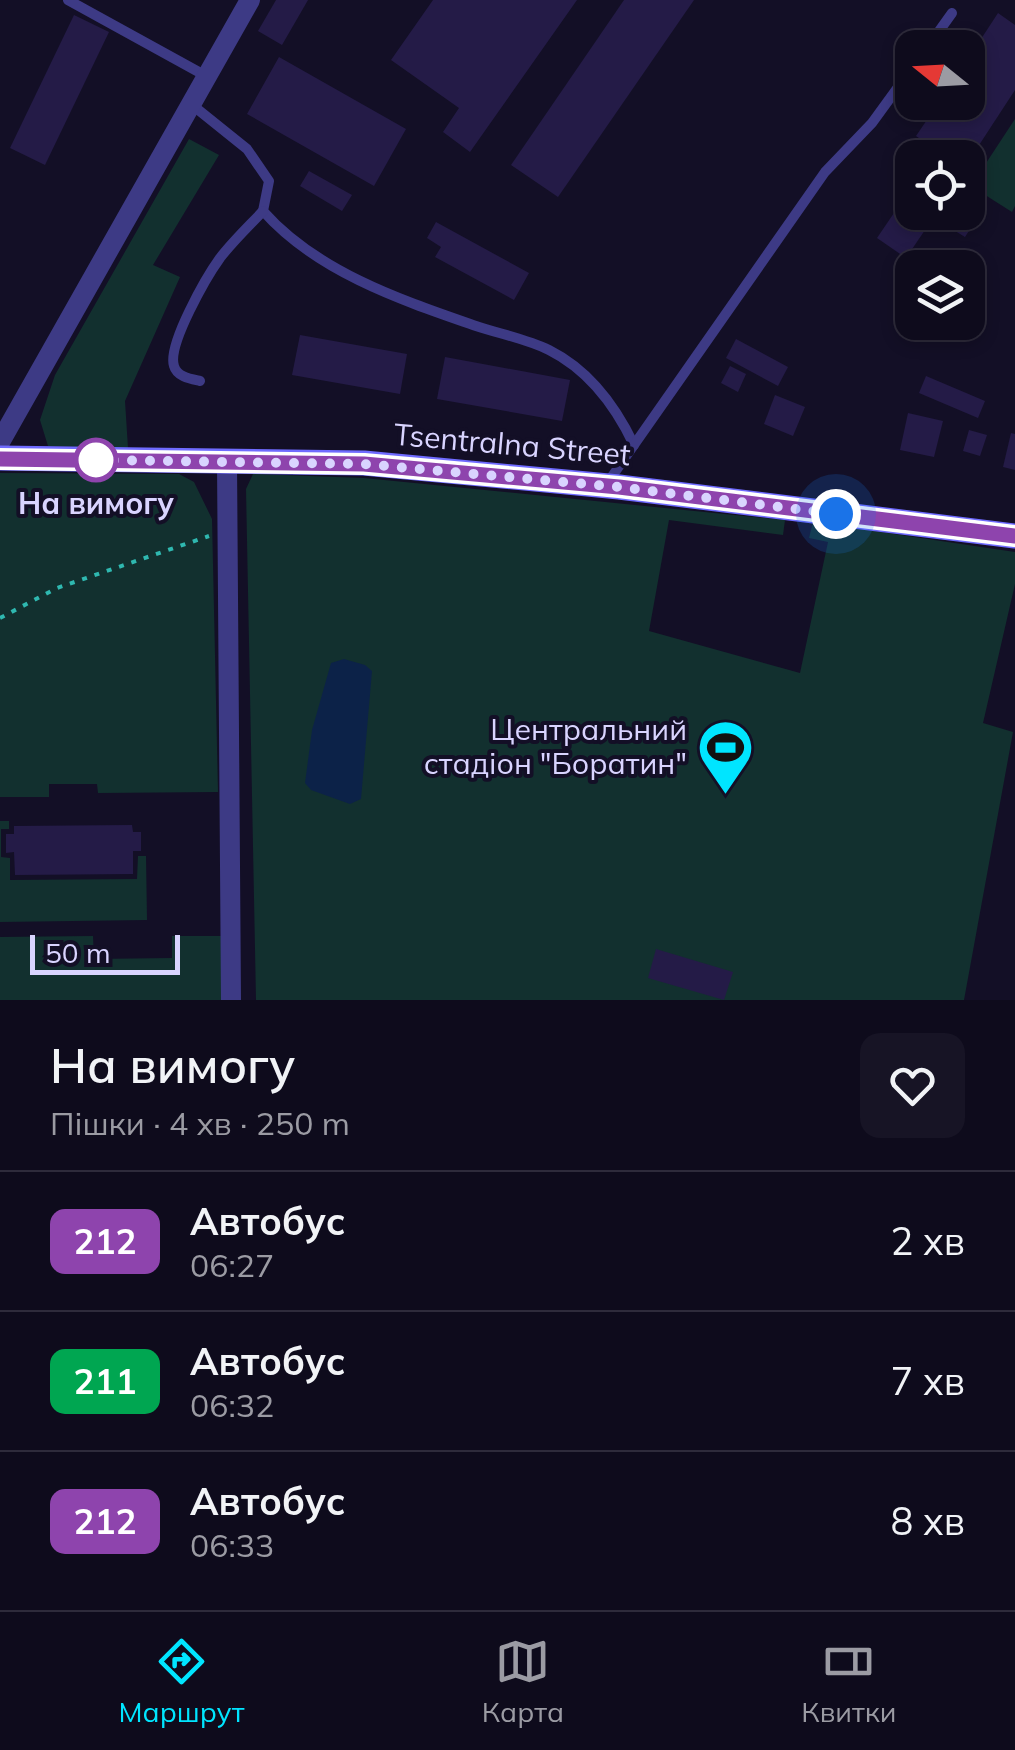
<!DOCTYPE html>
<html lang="uk">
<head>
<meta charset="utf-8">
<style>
	:root { --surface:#0e0b1c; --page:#171425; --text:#f1f3f6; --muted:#9b9ba3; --line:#2e2b3b; --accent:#00e5ff }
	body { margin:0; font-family:Mulish,sans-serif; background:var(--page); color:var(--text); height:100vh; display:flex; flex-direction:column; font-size:38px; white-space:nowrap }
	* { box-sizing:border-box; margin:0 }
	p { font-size:32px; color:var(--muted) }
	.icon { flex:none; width:55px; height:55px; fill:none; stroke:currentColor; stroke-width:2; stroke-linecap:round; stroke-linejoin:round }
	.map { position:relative; height:1000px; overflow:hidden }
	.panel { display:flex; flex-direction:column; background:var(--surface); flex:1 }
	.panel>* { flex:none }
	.badge { padding:0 20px; border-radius:15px; font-size:35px; line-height:65px }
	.needle { width:65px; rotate:288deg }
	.tools { position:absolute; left:895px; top:30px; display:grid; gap:20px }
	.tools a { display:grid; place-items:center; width:90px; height:90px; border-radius:20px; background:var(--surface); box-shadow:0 5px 15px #0003,0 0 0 2px var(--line); font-size:50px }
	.scale { position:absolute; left:30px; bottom:25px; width:150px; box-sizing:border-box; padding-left:10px; border:5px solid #d9d4ff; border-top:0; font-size:28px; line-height:35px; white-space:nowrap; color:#d9d4ff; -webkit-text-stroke:8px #130f26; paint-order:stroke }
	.you { position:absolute; width:50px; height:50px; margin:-25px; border:8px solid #fff; border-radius:50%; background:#1a73e8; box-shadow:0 0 0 15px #1a73e833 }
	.map>.badge { position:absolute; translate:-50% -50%; box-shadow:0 0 0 5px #fff }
	.round { display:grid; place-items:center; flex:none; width:105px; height:105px; border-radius:20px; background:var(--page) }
	.overview { display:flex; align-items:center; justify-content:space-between; height:170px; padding:0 50px }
	h1 { font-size:48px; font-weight:600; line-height:75px }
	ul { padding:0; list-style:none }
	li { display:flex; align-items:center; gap:30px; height:140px; padding:0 50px; border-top:2px solid var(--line) }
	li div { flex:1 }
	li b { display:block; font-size:38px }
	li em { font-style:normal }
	li .badge { min-width:110px; font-weight:700; text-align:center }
	.menu { display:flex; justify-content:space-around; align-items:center; height:140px; border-top:2px solid var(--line); background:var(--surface); font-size:28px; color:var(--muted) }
	.menu a { display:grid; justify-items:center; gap:5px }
	.menu .active { color:var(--accent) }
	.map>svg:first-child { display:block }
	.green { fill:#12302f }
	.water { fill:#0c2248 }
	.building { fill:#241b47 }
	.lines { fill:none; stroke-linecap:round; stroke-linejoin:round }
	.path { stroke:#2fb8b0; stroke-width:4; stroke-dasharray:5 8; stroke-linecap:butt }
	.lane { stroke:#3d3a85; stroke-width:10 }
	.street { stroke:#3d3a85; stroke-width:20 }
	.secondary { stroke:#6f6bff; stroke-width:25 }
	.line-casing { stroke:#fff; stroke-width:22 }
	.line { stroke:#8e44ad; stroke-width:15 }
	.walk { stroke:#d9d4ff; stroke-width:10; stroke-dasharray:0 18 }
	.stop-dot { fill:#fff; stroke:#8e44ad; stroke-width:5 }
	.labels { text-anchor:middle; stroke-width:8; stroke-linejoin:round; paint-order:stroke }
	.street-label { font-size:30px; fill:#d9d4ff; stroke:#130f26 }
	.stop-label { font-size:30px; font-weight:bold; fill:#d9d4ff; stroke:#130f26 }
	.poi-label { font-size:30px; fill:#d9d4ff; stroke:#130f26; text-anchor:end }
</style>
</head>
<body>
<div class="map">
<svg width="1015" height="1000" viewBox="0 0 1015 1000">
	<rect width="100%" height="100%" fill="#130f26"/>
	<g class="green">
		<path d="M1015 119V206L1012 212 971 186Z"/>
		<path d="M189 139 219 155 153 265 180 277 125 401 128 448 48 446 40 420 55 375Z"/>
		<path d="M0 473 179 474 194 482 212 519 218 792 98 793 97 784H49V797H0Z"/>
		<path d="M253 474 364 478 785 520 783 535 669 520 649 631 800 673 828 542 809 538 813 522 1015 552V584L983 723 1013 732 964 1000H256L246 489Z"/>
		<path d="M0 821H9V829H1V857L10 858V880L137 879 138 856H146L147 920 0 922Z"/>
		<path d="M93 936 94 959 172 958V936H221L222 1000H0V937Z"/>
	</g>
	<path class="water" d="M344 659 365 665 372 671 361 799 350 804 311 790 305 783 312 730 331 663Z"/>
	<g class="building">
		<path d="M276 0H308L282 45 258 31Z"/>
		<path d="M433 0H577L470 152 443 132 459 108 391 60Z"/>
		<path d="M624 0H694L558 197 511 165Z"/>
		<path d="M998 13 1015 25V90L968 162V158H949L916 136 939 102H968V59Z"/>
		<path d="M74 15 109 32 45 165 10 148Z"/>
		<path d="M279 57 406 129 374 186 247 114Z"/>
		<path d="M309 171 352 195 342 211 300 186Z"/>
		<path d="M968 194 985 206 965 237 947 226 956 212H968Z"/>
		<path d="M896 210 925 230 906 258 877 238Z"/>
		<path d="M436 222 529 273 514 300 435 257 441 247 427 238Z"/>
		<path d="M300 335 407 354 400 394 292 375Z"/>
		<path d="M736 339 788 367 778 386 726 358Z"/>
		<path d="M445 357 570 380 562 421 437 399Z"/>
		<path d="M730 366 746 374 738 392 721 383Z"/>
		<path d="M926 376 985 401 978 418 919 393Z"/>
		<path d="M775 395 805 407 793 436 764 424Z"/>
		<path d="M908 413 943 421 934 457 900 450Z"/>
		<path d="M969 430 987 435 980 456 963 451Z"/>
		<path d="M1011 433 1015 434V470L1003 467Z"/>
		<path d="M132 825 133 832H141V851H133V874L15 875 14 852 6 853V834H14V826Z"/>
		<path d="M656 949 733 972 724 1000 648 978Z"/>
	</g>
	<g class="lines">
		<path class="path" d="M0 618 57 588 209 536"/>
		<g class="lane">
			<path d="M68 0 206 76"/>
			<path d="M927 48 952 13"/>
			<path d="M191 104 247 149 269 181 263 211C317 272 401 300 476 326 500 334 527 339 549 350 589 370 615 405 634 445"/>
			<path d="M200 381C191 379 177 377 174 366 167 345 207 276 220 258 233 241 249 226 263 211"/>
			<path d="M606 485 825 172 872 123 912 68"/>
		</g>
		<g class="street">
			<path d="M0 442 250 0"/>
			<path d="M227 462 231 1000"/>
		</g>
		<path class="secondary" d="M0 458 364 463 619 487 1015 536"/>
	</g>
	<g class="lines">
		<defs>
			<path id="line" d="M0 459 364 464 619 487 1015 536"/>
		</defs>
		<use href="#line" class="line-casing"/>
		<use href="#line" class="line"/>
		<path class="walk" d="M96 460 364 464 619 487 836 514"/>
	</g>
	<defs>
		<symbol id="stadium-pin" viewBox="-11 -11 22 30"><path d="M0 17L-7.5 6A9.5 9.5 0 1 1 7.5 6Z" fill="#00e5ff" stroke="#130f26"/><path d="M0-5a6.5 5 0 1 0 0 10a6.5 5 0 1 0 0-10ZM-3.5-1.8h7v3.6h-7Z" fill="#111"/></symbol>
	</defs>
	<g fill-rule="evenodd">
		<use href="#stadium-pin" x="694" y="716" width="63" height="86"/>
	</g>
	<circle class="stop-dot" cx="96" cy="460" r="20"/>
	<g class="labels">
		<g class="street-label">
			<text transform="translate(512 445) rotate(5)" y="10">Tsentralna Street</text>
		</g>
		<g class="stop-label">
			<text x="96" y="514">На вимогу</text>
		</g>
		<g class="poi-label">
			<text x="687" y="740">Центральний<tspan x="687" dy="34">стадіон "Боратин"</tspan></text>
		</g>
	</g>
</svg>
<div class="tools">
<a><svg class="needle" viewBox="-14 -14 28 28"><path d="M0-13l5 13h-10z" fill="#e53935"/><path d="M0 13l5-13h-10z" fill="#9b9ba3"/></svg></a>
<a><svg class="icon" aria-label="locate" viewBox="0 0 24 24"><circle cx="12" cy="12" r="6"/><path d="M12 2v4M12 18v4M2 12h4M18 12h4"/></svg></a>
<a><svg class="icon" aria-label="layers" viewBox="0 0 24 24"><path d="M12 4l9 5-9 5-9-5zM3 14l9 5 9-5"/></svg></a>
</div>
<div class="scale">50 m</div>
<div class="you" style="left:836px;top:514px"></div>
</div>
<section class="panel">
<div class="overview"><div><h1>На вимогу</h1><p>Пішки · 4 хв · 250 m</p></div><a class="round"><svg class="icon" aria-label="heart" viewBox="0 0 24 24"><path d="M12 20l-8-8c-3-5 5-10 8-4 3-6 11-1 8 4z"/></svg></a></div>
<ul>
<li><span class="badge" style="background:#8e44ad;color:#fff">212</span><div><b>Автобус</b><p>06:27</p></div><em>2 хв</em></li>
<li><span class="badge" style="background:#00a651;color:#fff">211</span><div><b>Автобус</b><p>06:32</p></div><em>7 хв</em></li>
<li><span class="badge" style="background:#8e44ad;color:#fff">212</span><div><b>Автобус</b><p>06:33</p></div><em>8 хв</em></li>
</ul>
</section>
<nav class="menu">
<a class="active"><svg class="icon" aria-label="directions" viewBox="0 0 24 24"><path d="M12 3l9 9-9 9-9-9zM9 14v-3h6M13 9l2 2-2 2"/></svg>Маршрут</a>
<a><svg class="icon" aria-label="map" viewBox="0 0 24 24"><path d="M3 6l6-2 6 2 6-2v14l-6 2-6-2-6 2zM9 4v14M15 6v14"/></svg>Карта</a>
<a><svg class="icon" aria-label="tickets" viewBox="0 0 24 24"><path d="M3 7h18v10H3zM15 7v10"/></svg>Квитки</a>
</nav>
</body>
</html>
